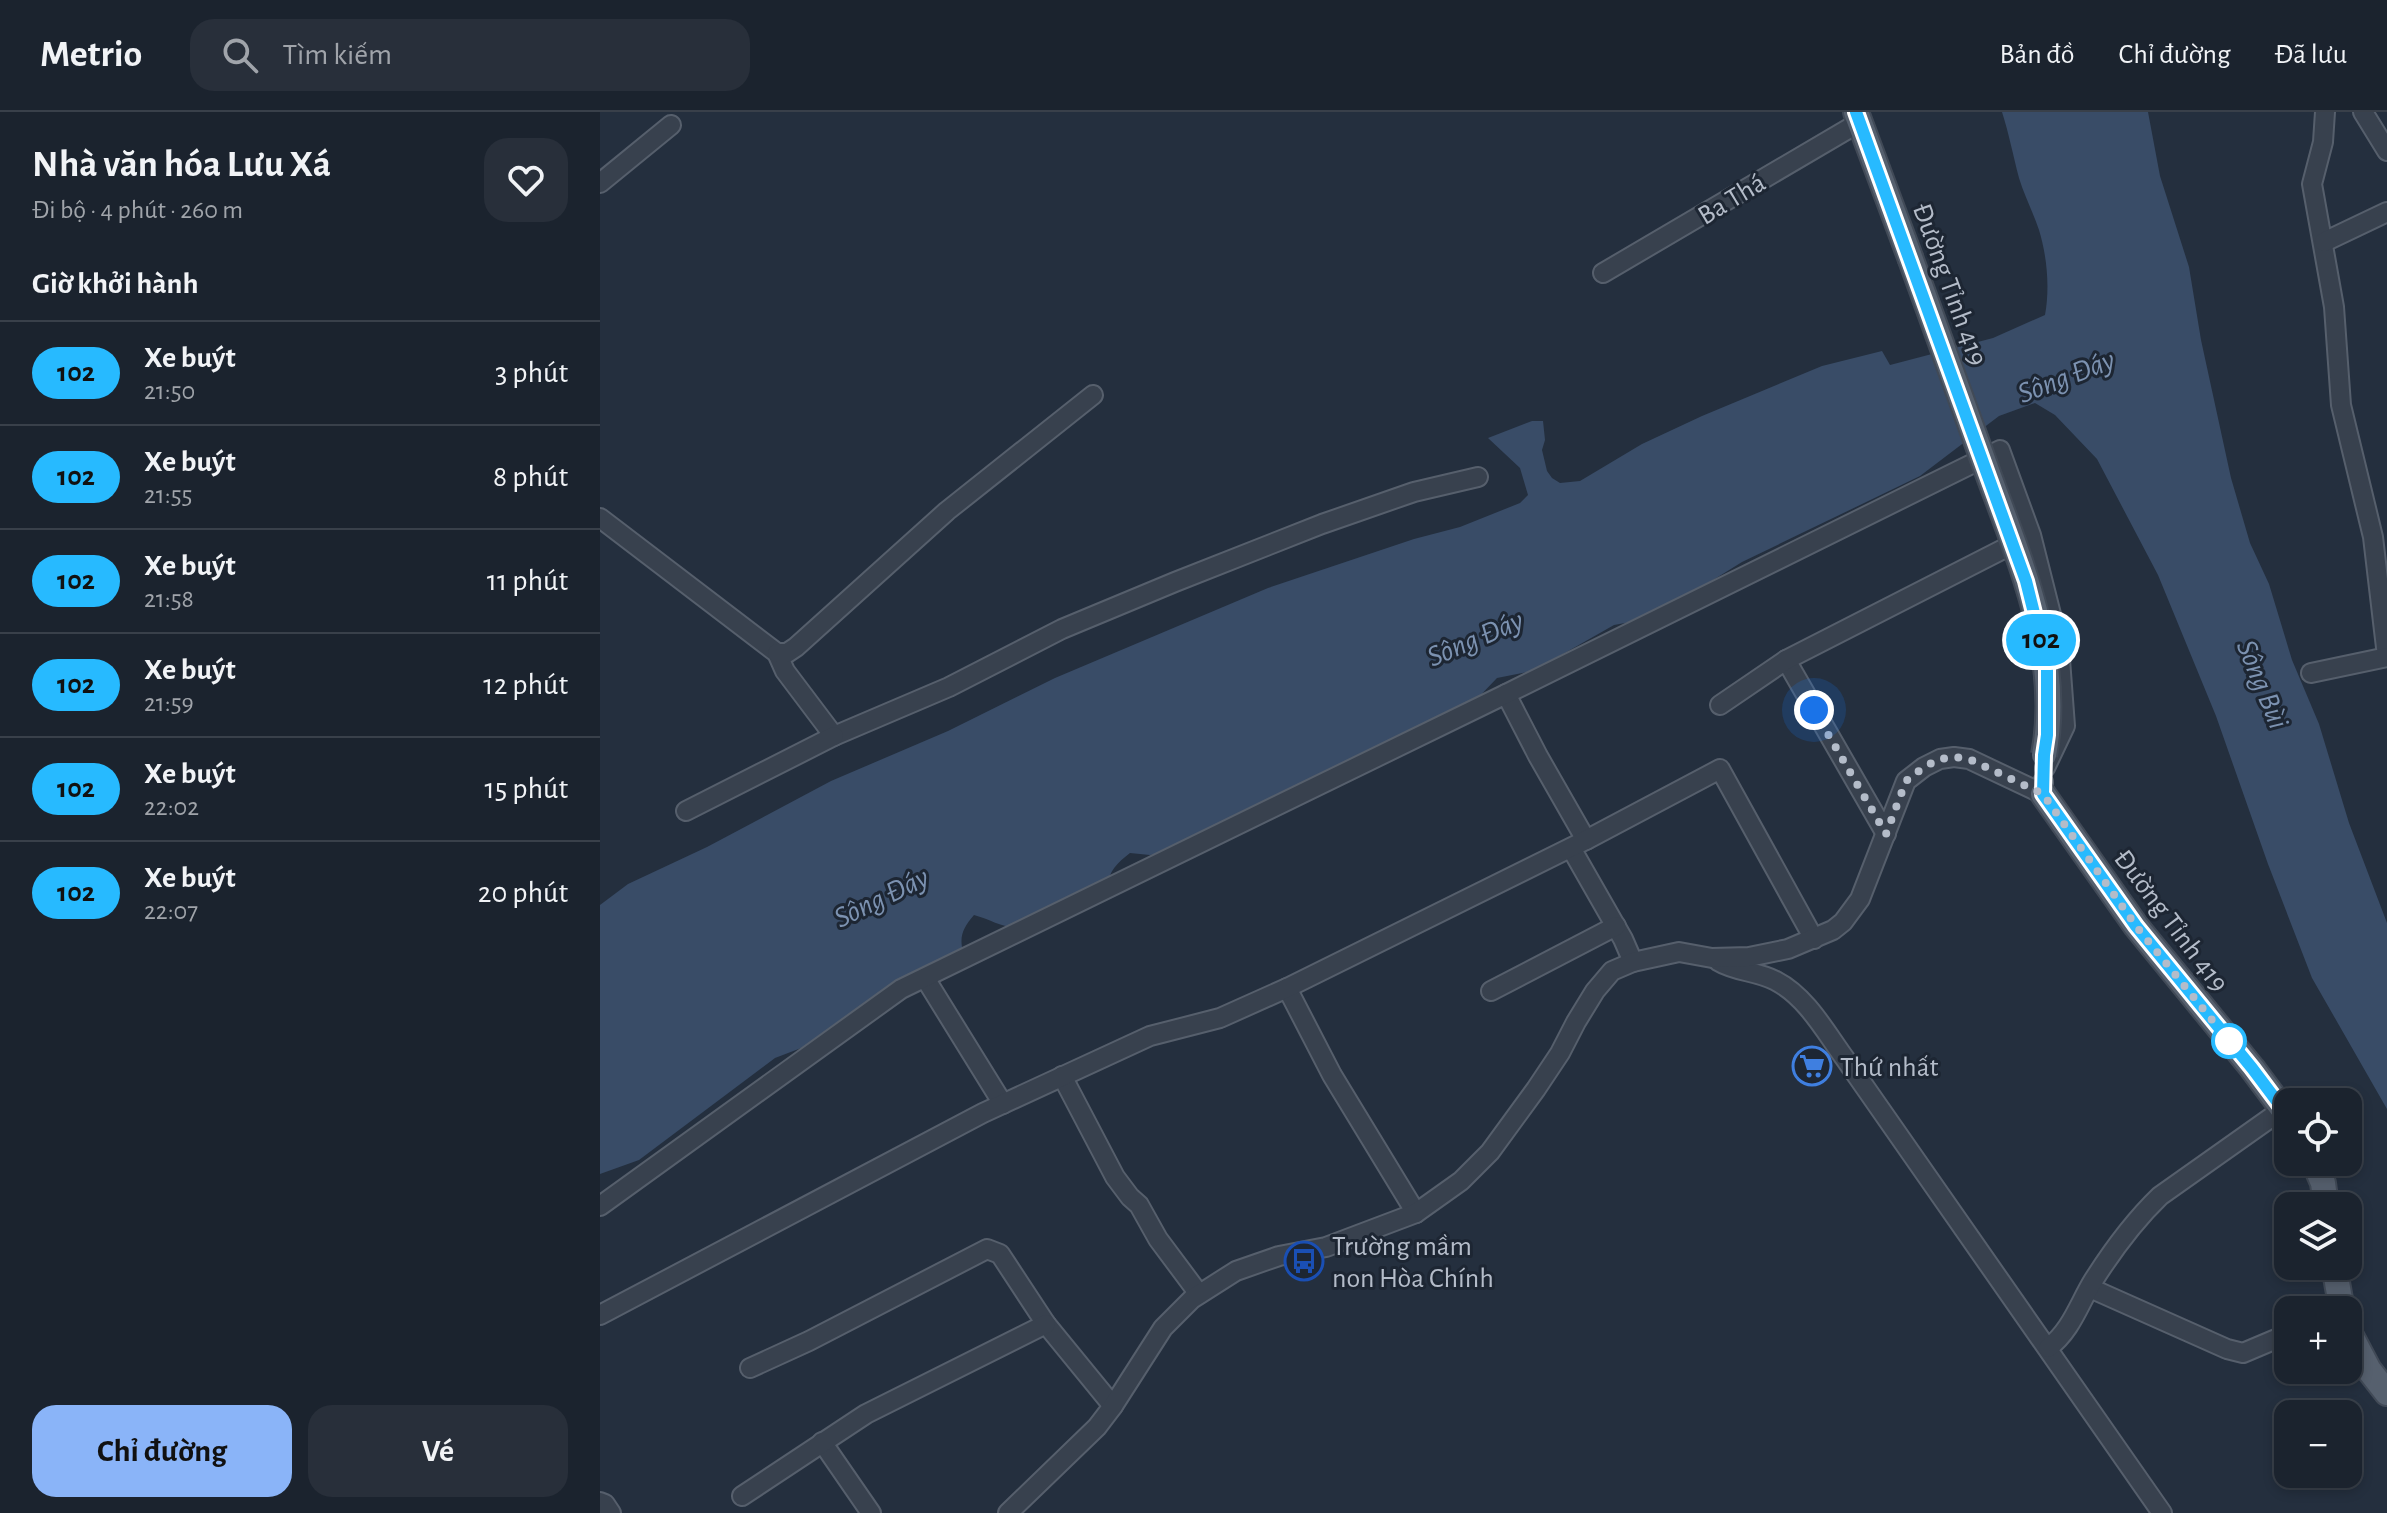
<!DOCTYPE html>
<html lang="vi">
<head>
<meta charset="utf-8">
<style>
	:root { --surface:#1b232e; --page:#282f3a; --text:#f1f3f6; --muted:#a0a4aa; --line:#39404a; --accent:#8ab4f8 }
	body { margin:0; font-family:"Alegreya Sans",sans-serif; background:var(--page); color:var(--text); height:100vh; display:flex; flex-direction:column; font-size:30px; white-space:nowrap }
	* { box-sizing:border-box; margin:0 }
	p { font-size:26px; color:var(--muted) }
	.icon { flex:none; width:44px; height:44px; fill:none; stroke:currentColor; stroke-width:2; stroke-linecap:round; stroke-linejoin:round }
	.map { position:relative; flex:1; overflow:hidden }
	.side { display:flex; flex-direction:column; background:var(--surface); width:600px }
	.side>* { flex:none }
	.badge { padding:0 16px; border-radius:26px; font-size:28px; line-height:52px }
	.tools { position:absolute; left:1674px; top:976px; display:grid; gap:16px }
	.tools a { display:grid; place-items:center; width:88px; height:88px; border-radius:16px; background:var(--surface); box-shadow:0 4px 12px #0003,0 0 0 2px var(--line); font-size:40px }
	.you { position:absolute; width:40px; height:40px; margin:-20px; border:6px solid #fff; border-radius:50%; background:#1a73e8; box-shadow:0 0 0 12px #1a73e833 }
	.map>.badge { position:absolute; translate:-50% -50%; box-shadow:0 0 0 4px #fff }
	h2 { padding:0 32px; font-size:30px; line-height:72px }
	.round { display:grid; place-items:center; flex:none; width:84px; height:84px; border-radius:24px; background:var(--page) }
	.head { display:flex; align-items:center; justify-content:space-between; height:136px; padding:0 32px }
	h1 { font-size:38px; font-weight:700; line-height:60px }
	.primary-button { display:flex; gap:16px; margin-top:auto; padding:16px 32px }
	.primary-button a { flex:1; height:92px; border-radius:24px; background:var(--accent); color:#111; font-size:32px; font-weight:700; line-height:92px; text-align:center }
	.primary-button a+a { background:var(--page); color:var(--text) }
	ul { padding:0; list-style:none }
	li { display:flex; align-items:center; gap:24px; height:104px; padding:0 32px; border-top:2px solid var(--line) }
	li div { flex:1 }
	li b { display:block; font-size:30px }
	li em { font-style:normal }
	li .badge { min-width:88px; font-weight:700; text-align:center }
	header { display:flex; align-items:center; gap:48px; box-sizing:border-box; height:112px; padding:0 40px; background:var(--surface); border-bottom:2px solid var(--line) }
	header strong { font-size:38px }
	nav { display:flex; gap:44px; margin-inline-start:auto; font-size:28px }
	.search { width:560px; height:72px; background:var(--page); display:flex; align-items:center; gap:20px; box-sizing:border-box; padding:0 28px; border-radius:24px; color:var(--muted); font-size:30px }
	main { display:flex; flex:1; min-height:0 }
	.map>svg:first-child { display:block }
	.water { fill:#394c67 }
	.lines { fill:none; stroke-linecap:round; stroke-linejoin:round }
	.minor-casing { stroke:#565f6c; stroke-width:22 }
	.major-casing { stroke:#414a57; stroke-width:28 }
	.minor { stroke:#38414e; stroke-width:18 }
	.major { stroke:#56606e; stroke-width:24 }
	.major-bridge-casing { stroke:#414a57; stroke-width:28; stroke-linecap:butt }
	.major-bridge { stroke:#56606e; stroke-width:24 }
	.line-casing { stroke:#fff; stroke-width:18 }
	.line { stroke:#27baff; stroke-width:12 }
	.walk { stroke:#b4bcc9; stroke-width:8; stroke-dasharray:0 14.4 }
	.stop-dot { fill:#fff; stroke:#27baff; stroke-width:4 }
	.labels { text-anchor:middle; stroke-width:6; stroke-linejoin:round; paint-order:stroke }
	.street-label { font-size:28px; fill:#b4bcc9; stroke:#1d2633 }
	.poi-label { font-size:28px; fill:#b4bcc9; stroke:#1d2633; text-anchor:start }
	.water-label { font-size:30px; font-style:italic; fill:#7c92b1; stroke:#1d2633 }
</style>
</head>
<body>
<header>
<strong>Metrio</strong>
<div class="search"><svg class="icon" aria-label="search" viewBox="0 0 24 24"><circle cx="10" cy="10" r="6"/><path d="M15 15l6 6"/></svg>Tìm kiếm</div>
<nav><a>Bản đồ</a><a>Chỉ đường</a><a>Đã lưu</a></nav>
</header>
<main>
<section class="side">
<div class="head"><div><h1>Nhà văn hóa Lưu Xá</h1><p>Đi bộ · 4 phút · 260 m</p></div><a class="round"><svg class="icon" aria-label="heart" viewBox="0 0 24 24"><path d="M12 20l-8-8c-3-5 5-10 8-4 3-6 11-1 8 4z"/></svg></a></div>
<h2>Giờ khởi hành</h2>
<ul>
<li><span class="badge" style="background:#27baff;color:#111">102</span><div><b>Xe buýt</b><p>21:50</p></div><em>3 phút</em></li>
<li><span class="badge" style="background:#27baff;color:#111">102</span><div><b>Xe buýt</b><p>21:55</p></div><em>8 phút</em></li>
<li><span class="badge" style="background:#27baff;color:#111">102</span><div><b>Xe buýt</b><p>21:58</p></div><em>11 phút</em></li>
<li><span class="badge" style="background:#27baff;color:#111">102</span><div><b>Xe buýt</b><p>21:59</p></div><em>12 phút</em></li>
<li><span class="badge" style="background:#27baff;color:#111">102</span><div><b>Xe buýt</b><p>22:02</p></div><em>15 phút</em></li>
<li><span class="badge" style="background:#27baff;color:#111">102</span><div><b>Xe buýt</b><p>22:07</p></div><em>20 phút</em></li>
</ul>
<div class="primary-button"><a>Chỉ đường</a><a>Vé</a></div>
</section>
<div class="map">
<svg width="1787" height="1401" viewBox="0 0 1787 1401">
	<rect width="100%" height="100%" fill="#242f3e"/>
	<path class="water" d="M1402 0H1548L1560 64 1589 155 1601 228 1631 366 1650 431 1669 472 1692 548 1719 612 1749 711 1787 811V997L1712 866 1668 752 1616 604 1558 463 1497 347 1455 303 1435 291 1399 304 1320 364 1142 450 1052 506 1014 513 933 559 897 566 874 590 564 741 550 743 530 741C517 751 509 759 507 775L417 816C401 815 389 807 374 803 363 816 359 824 363 840L209 933 175 946 39 1048 0 1062V793L28 772 107 735 231 669 348 619 455 566 668 476 814 427 860 415 920 391 928 383 920 356 888 326 932 309H943L945 328 942 338 947 359 952 366 960 371 980 369 1042 332 1102 304 1222 254 1282 239 1290 253 1393 226 1445 203C1450 176 1447 144 1439 118 1433 100 1424 83 1419 66 1413 43 1409 22 1402 0Z"/>
	<g class="lines">
		<defs>
			<g id="minor">
				<path d="M1725 0 1723 30 1712 72 1734 195 1741 293 1773 425 1787 544"/>
				<path d="M1763 0 1787 39"/>
				<path d="M0 71 71 13"/>
				<path d="M1724 130 1787 100"/>
				<path d="M1003 161 1260 10"/>
				<path d="M0 406 177 541 185 559 234 624 349 575 462 517 575 470 722 412 814 380 878 365"/>
				<path d="M177 541H187L196 535 347 399 493 283"/>
				<path d="M1186 548 1286 722"/>
				<path d="M1711 561 1787 545"/>
				<path d="M906 582 938 644 986 728"/>
				<path d="M1120 593 1186 548 1423 427"/>
				<path d="M86 699 234 624"/>
				<path d="M971 736 1023 827 1033 850"/>
				<path d="M1118 849C1136 860 1158 859 1176 869 1207 885 1226 921 1246 948L1562 1401"/>
				<path d="M325 866 403 992"/>
				<path d="M687 876 732 963 816 1101"/>
				<path d="M891 879 1016 814"/>
				<path d="M462 964 515 1065 530 1085 539 1093 558 1127 599 1182"/>
				<path d="M0 1094 301 877 906 582 1400 338 1431 423 1459 534 1465 614 1445 656"/>
				<path d="M1490 1176 1627 1237 1643 1241 1688 1222"/>
				<path d="M0 1203 383 1001 550 924 620 906 687 876 986 728 1120 657 1214 827"/>
				<path d="M1448 1236C1471 1219 1479 1192 1493 1169 1512 1139 1534 1109 1560 1084L1683 997"/>
				<path d="M150 1256 209 1229 387 1137 400 1142 446 1212 513 1294"/>
				<path d="M222 1330 271 1401"/>
				<path d="M142 1384 266 1302 446 1212"/>
				<path d="M0 1390 5 1392 11 1401"/>
				<path d="M408 1401 497 1315 513 1294 563 1216 592 1187 636 1159 679 1144 726 1135 816 1101 861 1069 890 1040 936 977 960 941 976 910 995 879 1012 859 1033 850 1079 840 1112 846 1149 845 1188 837 1233 818 1243 810 1260 787 1306 669 1324 655 1340 647 1354 645 1369 647 1443 682V670"/>
			</g>
			<g id="major">
				<path d="M1256 0 1310 145"/>
				<path d="M1443 682 1536 814 1652 956 1688 1004"/>
				<path d="M1714 1050 1723 1071 1726 1094"/>
				<path d="M1734 1154 1742 1198"/>
				<path d="M1748 1218 1769 1258 1787 1281"/>
			</g>
		</defs>
		<use href="#minor" class="minor-casing"/>
		<use href="#major" class="major-casing"/>
		<use href="#minor" class="minor"/>
		<use href="#major" class="major"/>
		<defs>
			<path id="major-bridge" d="M1310 145C1335 214 1360 284 1385 353 1418 445 1463 543 1444 643"/>
		</defs>
		<use href="#major-bridge" class="major-bridge-casing"/>
		<use href="#major-bridge" class="major-bridge"/>
	</g>
	<g class="lines">
		<defs>
			<path id="line" d="M1256 0 1426 469 1447 553V623L1444 643 1443 682 1536 814 1652 956 1688 1004"/>
		</defs>
		<use href="#line" class="line-casing"/>
		<use href="#line" class="line"/>
		<path class="walk" d="M1214 598 1286 722 1306 669 1324 655 1340 647 1354 645 1369 647 1443 682 1536 814 1629 929"/>
	</g>
	<defs>
		<symbol id="supermarket-ring" viewBox="-11 -11 22 22"><circle r="9.5" fill="#1d2633" stroke="#3f7fe0" stroke-width="1.5"/><path d="M-6-5.5h2.5l.6 2H6L4.5 2H-2.5L-4.4-4H-6ZM-1.5 3.2a1.3 1.3 0 1 0 .1 0ZM3 3.2a1.3 1.3 0 1 0 .1 0Z" fill="#3f7fe0"/></symbol>
		<symbol id="bus-ring" viewBox="-11 -11 22 22"><circle r="9.5" fill="#1d2633" stroke="#1a4fb4" stroke-width="1.5"/><path d="M-5-6H5V4H4V6H2V4H-2V6H-4V4H-5ZM-3.5-4V0h7V-4ZM-3.5 1.2v1.5H-2V1.2ZM2 1.2v1.5H3.5V1.2Z" fill="#1a4fb4"/></symbol>
	</defs>
	<g fill-rule="evenodd">
		<use href="#supermarket-ring" x="1190" y="932" width="44" height="44"/>
		<use href="#bus-ring" x="682" y="1127" width="44" height="44"/>
	</g>
	<circle class="stop-dot" cx="1629" cy="929" r="16"/>
	<g class="labels">
		<g class="street-label">
			<text transform="translate(1131 86) rotate(-31)" y="10">Ba Thá</text>
			<text transform="translate(1351 172) rotate(70)" y="10">Đường Tỉnh 419</text>
			<text transform="translate(1572 808) rotate(53)" y="10">Đường Tỉnh 419</text>
		</g>
		<g class="poi-label">
			<text x="1240" y="964">Thứ nhất</text>
			<text x="732" y="1143">Trường mầm<tspan x="732" dy="32">non Hòa Chính</tspan></text>
		</g>
		<g class="water-label">
			<text transform="translate(1466 264) rotate(-21)" y="10">Sông Đáy</text>
			<text transform="translate(875 526) rotate(-23)" y="10">Sông Đáy</text>
			<text transform="translate(1663 572) rotate(68)" y="10">Sông Bùi</text>
			<text transform="translate(281 785) rotate(-26)" y="10">Sông Đáy</text>
		</g>
	</g>
</svg>
<div class="tools">
<a><svg class="icon" aria-label="locate" viewBox="0 0 24 24"><circle cx="12" cy="12" r="6"/><path d="M12 2v4M12 18v4M2 12h4M18 12h4"/></svg></a>
<a><svg class="icon" aria-label="layers" viewBox="0 0 24 24"><path d="M12 4l9 5-9 5-9-5zM3 14l9 5 9-5"/></svg></a>
<a>+</a>
<a>−</a>
</div>
<div class="you" style="left:1214px;top:598px"></div>
<b class="badge" style="left:1441px;top:528px;background:#27baff;color:#111">102</b>
</div>
</main>
</body>
</html>
